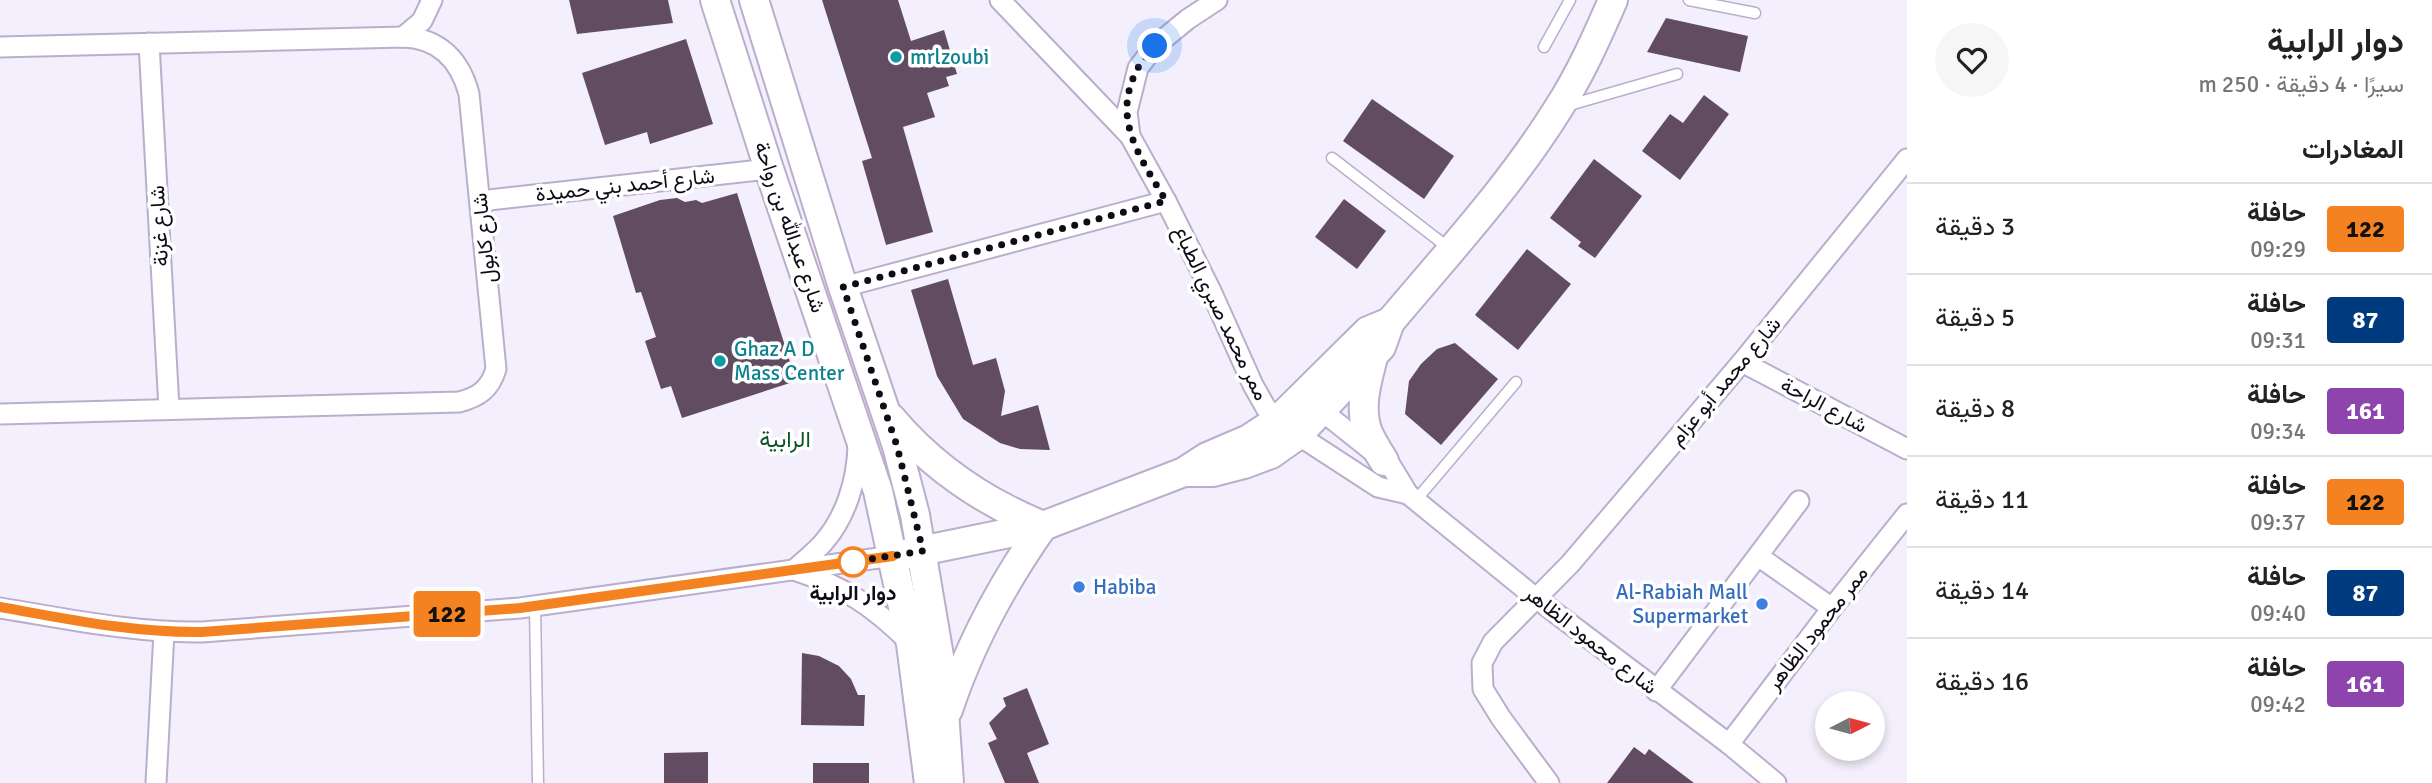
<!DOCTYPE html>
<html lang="ar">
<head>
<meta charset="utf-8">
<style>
	:root { --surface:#fff; --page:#f6f6f6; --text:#222; --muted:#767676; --line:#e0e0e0 }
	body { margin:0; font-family:Signika,Vazirmatn,sans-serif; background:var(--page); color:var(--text); direction:rtl; height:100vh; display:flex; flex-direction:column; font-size:26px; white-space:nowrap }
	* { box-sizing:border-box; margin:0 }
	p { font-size:23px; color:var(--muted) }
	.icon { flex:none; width:38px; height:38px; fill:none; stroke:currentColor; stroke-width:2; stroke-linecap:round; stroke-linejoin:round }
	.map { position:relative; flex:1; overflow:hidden; direction:ltr }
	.drawer { display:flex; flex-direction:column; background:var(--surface); width:525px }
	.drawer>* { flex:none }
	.badge { padding:0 14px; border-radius:5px; font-size:24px; line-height:46px }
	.needle { width:46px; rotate:84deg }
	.controls { position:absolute; left:1815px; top:691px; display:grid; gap:14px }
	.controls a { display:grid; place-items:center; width:70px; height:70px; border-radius:50%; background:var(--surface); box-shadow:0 4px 10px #0003; font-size:35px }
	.you { position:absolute; width:35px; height:35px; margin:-18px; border:5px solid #fff; border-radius:50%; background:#1a73e8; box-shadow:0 0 0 10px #1a73e833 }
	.map>.badge { position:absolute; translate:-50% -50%; box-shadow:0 0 0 4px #fff }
	h2 { padding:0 28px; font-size:26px; line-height:63px }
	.round { display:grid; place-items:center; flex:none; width:74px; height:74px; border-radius:37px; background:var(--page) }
	.overview { display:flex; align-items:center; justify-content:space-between; height:119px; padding:0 28px }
	h1 { font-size:33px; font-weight:700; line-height:52px }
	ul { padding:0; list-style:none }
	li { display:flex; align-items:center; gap:21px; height:91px; padding:0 28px; border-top:2px solid var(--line) }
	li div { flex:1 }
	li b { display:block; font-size:26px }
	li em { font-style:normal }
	li .badge { min-width:77px; font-weight:700; text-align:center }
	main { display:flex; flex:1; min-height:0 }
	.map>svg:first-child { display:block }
	.building { fill:#614c61 }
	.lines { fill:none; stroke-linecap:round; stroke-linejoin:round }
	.lane-casing { stroke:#baaecc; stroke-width:13 }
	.street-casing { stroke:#baaecc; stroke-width:23 }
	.secondary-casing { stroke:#baaecc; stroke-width:32 }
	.lane { stroke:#fff; stroke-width:10 }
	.street { stroke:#fff; stroke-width:19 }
	.secondary { stroke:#fff; stroke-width:28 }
	.line-casing { stroke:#fff; stroke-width:16 }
	.line { stroke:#f58220; stroke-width:10 }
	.walk { stroke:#100c16; stroke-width:7; stroke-dasharray:0 12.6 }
	.culture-dot { fill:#0f9aa8; stroke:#fff; stroke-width:2.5 }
	.stop-dot { fill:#fff; stroke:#f58220; stroke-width:3.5 }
	.shop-dot { fill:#3f7fe0; stroke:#fff; stroke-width:2.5 }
	.labels { text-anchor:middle; stroke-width:7; stroke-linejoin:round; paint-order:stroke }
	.culture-label { font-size:21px; fill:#0d838f; stroke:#fff; text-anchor:start }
	.street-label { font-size:21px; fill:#100c16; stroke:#fff }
	.shop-label { font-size:21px; fill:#366cbe; stroke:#fff; text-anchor:start }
	.stop-label { font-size:21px; font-weight:bold; fill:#100c16; stroke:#fff }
	.neighbourhood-label { font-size:23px; fill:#0f5528; stroke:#fff }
</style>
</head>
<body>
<main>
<section class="drawer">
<div class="overview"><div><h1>دوار الرابية</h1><p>سيرًا · 4 دقيقة · 250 m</p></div><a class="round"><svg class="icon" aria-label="heart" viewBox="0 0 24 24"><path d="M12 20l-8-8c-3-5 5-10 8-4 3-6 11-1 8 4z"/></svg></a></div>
<h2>المغادرات</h2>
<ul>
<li><span class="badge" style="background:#f58220;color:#111">122</span><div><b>حافلة</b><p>09:29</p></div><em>3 دقيقة</em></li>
<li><span class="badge" style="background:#003b80;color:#fff">87</span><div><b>حافلة</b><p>09:31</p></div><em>5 دقيقة</em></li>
<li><span class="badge" style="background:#8e44ad;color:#fff">161</span><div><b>حافلة</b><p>09:34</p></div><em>8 دقيقة</em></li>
<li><span class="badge" style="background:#f58220;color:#111">122</span><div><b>حافلة</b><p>09:37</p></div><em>11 دقيقة</em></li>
<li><span class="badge" style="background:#003b80;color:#fff">87</span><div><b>حافلة</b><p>09:40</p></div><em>14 دقيقة</em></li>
<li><span class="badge" style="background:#8e44ad;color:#fff">161</span><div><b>حافلة</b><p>09:42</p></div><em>16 دقيقة</em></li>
</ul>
</section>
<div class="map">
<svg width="1907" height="783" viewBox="0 0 1907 783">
	<rect width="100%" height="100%" fill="#f4effc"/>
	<g class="building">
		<path d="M569 0H668L673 23 577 34Z"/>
		<path d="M822 0H898L911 41 944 30 957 74 946 77 949 86 927 93 935 117 903 127 933 232 886 245 862 161 872 158Z"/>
		<path d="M1666 18 1748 36 1740 72 1647 52Z"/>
		<path d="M686 39 713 124 650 144 647 132 605 145 582 73Z"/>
		<path d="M1704 95 1729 114 1680 180 1642 151 1670 114 1683 123Z"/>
		<path d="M1372 99 1454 156 1424 199 1343 141Z"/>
		<path d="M1594 159 1642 196 1595 258 1578 246 1581 242 1550 218Z"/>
		<path d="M737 193 796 381 682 418 671 386 661 389 645 341 656 337 641 292 636 293 613 216 660 200 677 198 685 202 696 200 702 203Z"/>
		<path d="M1344 199 1386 231 1357 269 1315 237Z"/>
		<path d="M1527 249 1571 284 1518 350 1475 315Z"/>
		<path d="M948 279 973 365 996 358 1005 391 1001 416 1038 405 1050 450 1020 449 1000 443 963 419 937 376 911 290Z"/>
		<path d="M1455 343 1498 379 1441 445 1405 414 1409 381 1421 364 1437 349Z"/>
		<path d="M802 653 819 656 839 666 851 679 858 695H865L864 726 801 725Z"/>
		<path d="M1027 688 1049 744 1027 753 1039 783H1005L988 743 997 739 989 723 1006 706 1003 698Z"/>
		<path d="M1634 747 1645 755 1649 749 1694 783H1607Z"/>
		<path d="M708 752V783H664V753Z"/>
		<rect x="813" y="763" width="56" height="20"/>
	</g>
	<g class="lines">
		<defs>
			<g id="lane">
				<path d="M1689 0 1755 13"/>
				<path d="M1544 47 1570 0"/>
				<path d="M1566 106 1677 74"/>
				<path d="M1332 158 1450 249"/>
				<path d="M1416 500 1516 382"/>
				<path d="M535 607 538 783"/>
			</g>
			<g id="street">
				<path d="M1000 0 1130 136"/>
				<path d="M1217 0 1188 19 1155 46 1138 68 1127 112 1130 136 1166 201 1211 291 1253 385 1266 408 1298 435 1378 487 1408 494"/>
				<path d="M403 37 422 21 432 0"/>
				<path d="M149 43 169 409"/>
				<path d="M0 47 403 37C439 38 460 60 469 94L496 369C490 389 479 397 459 402L0 414"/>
				<path d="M480 201 769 169"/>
				<path d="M843 287 1166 201"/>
				<path d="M1742 362 1907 449"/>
				<path d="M1312 403 1391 466 1408 494 1537 599 1729 744 1776 783"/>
				<path d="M858 446C857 480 846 517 823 543 814 553 804 561 794 570 843 586 875 607 911 644"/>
				<path d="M1758 556 1832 608"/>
				<path d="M0 608C68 619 133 633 202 632L520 608 893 556"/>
				<path d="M1656 691 1799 501"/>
				<path d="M1729 744 1832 608 1907 514"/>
				<path d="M156 783 164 632"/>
				<path d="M1549 783 1501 718 1483 689 1482 663 1493 642 1570 564 1742 362 1907 159"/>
			</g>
			<g id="secondary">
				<path d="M715 0 769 169 878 491 911 644 929 783"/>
				<path d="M754 0 843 287 897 446 915 515 941 668 949 783"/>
				<path d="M1373 357C1367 381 1359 406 1367 430 1371 441 1378 451 1384 461"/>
				<path d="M891 418C933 468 984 502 1043 526 1003 583 970 643 948 710"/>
				<path d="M1184 472H1213L1244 464 1271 454 1298 435 1381 347 1390 322C1448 253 1510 186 1558 109 1580 75 1597 37 1613 0"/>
				<path d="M906 554 1043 526 1184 472 1207 457 1249 439 1278 420 1368 331 1390 322"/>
			</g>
		</defs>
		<use href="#lane" class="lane-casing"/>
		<use href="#street" class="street-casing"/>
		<use href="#secondary" class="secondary-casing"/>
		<use href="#lane" class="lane"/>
		<use href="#street" class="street"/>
		<use href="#secondary" class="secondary"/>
	</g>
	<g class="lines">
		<defs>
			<path id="line" d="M0 607C68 619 133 633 202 632L520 608 893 556"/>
		</defs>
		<use href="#line" class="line-casing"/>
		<use href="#line" class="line"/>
		<path class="walk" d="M853 562 844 563 923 551 897 446 843 287 1166 201C1141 158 1110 119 1138 68 1142 60 1150 53 1155 46"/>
	</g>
	<g class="culture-dot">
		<circle cx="896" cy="57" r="7"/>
		<circle cx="720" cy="361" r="7"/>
	</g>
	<circle class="stop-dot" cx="853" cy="562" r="14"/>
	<g class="shop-dot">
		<circle cx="1079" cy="587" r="7"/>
		<circle cx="1762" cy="604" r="7"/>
	</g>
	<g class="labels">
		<g class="culture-label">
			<text x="910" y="64">mrlzoubi</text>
			<text x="734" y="356">Ghaz A D<tspan x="734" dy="24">Mass Center</tspan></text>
		</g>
		<g class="street-label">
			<text transform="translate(625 185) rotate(-6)" y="7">شارع أحمد بني حميدة</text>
			<text transform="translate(159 226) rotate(-93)" y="7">شارع غزنة</text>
			<text transform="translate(790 227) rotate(71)" y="7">شارع عبدالله بن رواحة</text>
			<text transform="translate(484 238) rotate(-96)" y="7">شارع كابول</text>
			<text transform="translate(1221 313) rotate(64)" y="7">ممر محمد صبري الطباع</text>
			<text transform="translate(1725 381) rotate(-50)" y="7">شارع محمد أبو عزام</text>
			<text transform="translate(1824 405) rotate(28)" y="7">شارع الراحة</text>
			<text transform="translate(1817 628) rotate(-52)" y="7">ممر محمود الظاهر</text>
			<text transform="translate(1591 640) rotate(38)" y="7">شارع محمود الظاهر</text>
		</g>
		<g class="shop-label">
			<text x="1093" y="594">Habiba</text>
			<text x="1748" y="599" text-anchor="end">Al-Rabiah Mall<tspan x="1748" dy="24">Supermarket</tspan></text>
		</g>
		<g class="stop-label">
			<text x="853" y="600">دوار الرابية</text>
		</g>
		<g class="neighbourhood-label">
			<text x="785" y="447">الرابية</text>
		</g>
	</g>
</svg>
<div class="controls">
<a><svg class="needle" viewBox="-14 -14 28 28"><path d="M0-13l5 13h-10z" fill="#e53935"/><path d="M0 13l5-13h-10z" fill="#767676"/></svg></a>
</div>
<div class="you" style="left:1155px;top:46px"></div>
<b class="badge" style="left:447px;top:614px;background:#f58220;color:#111">122</b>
</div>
</main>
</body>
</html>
